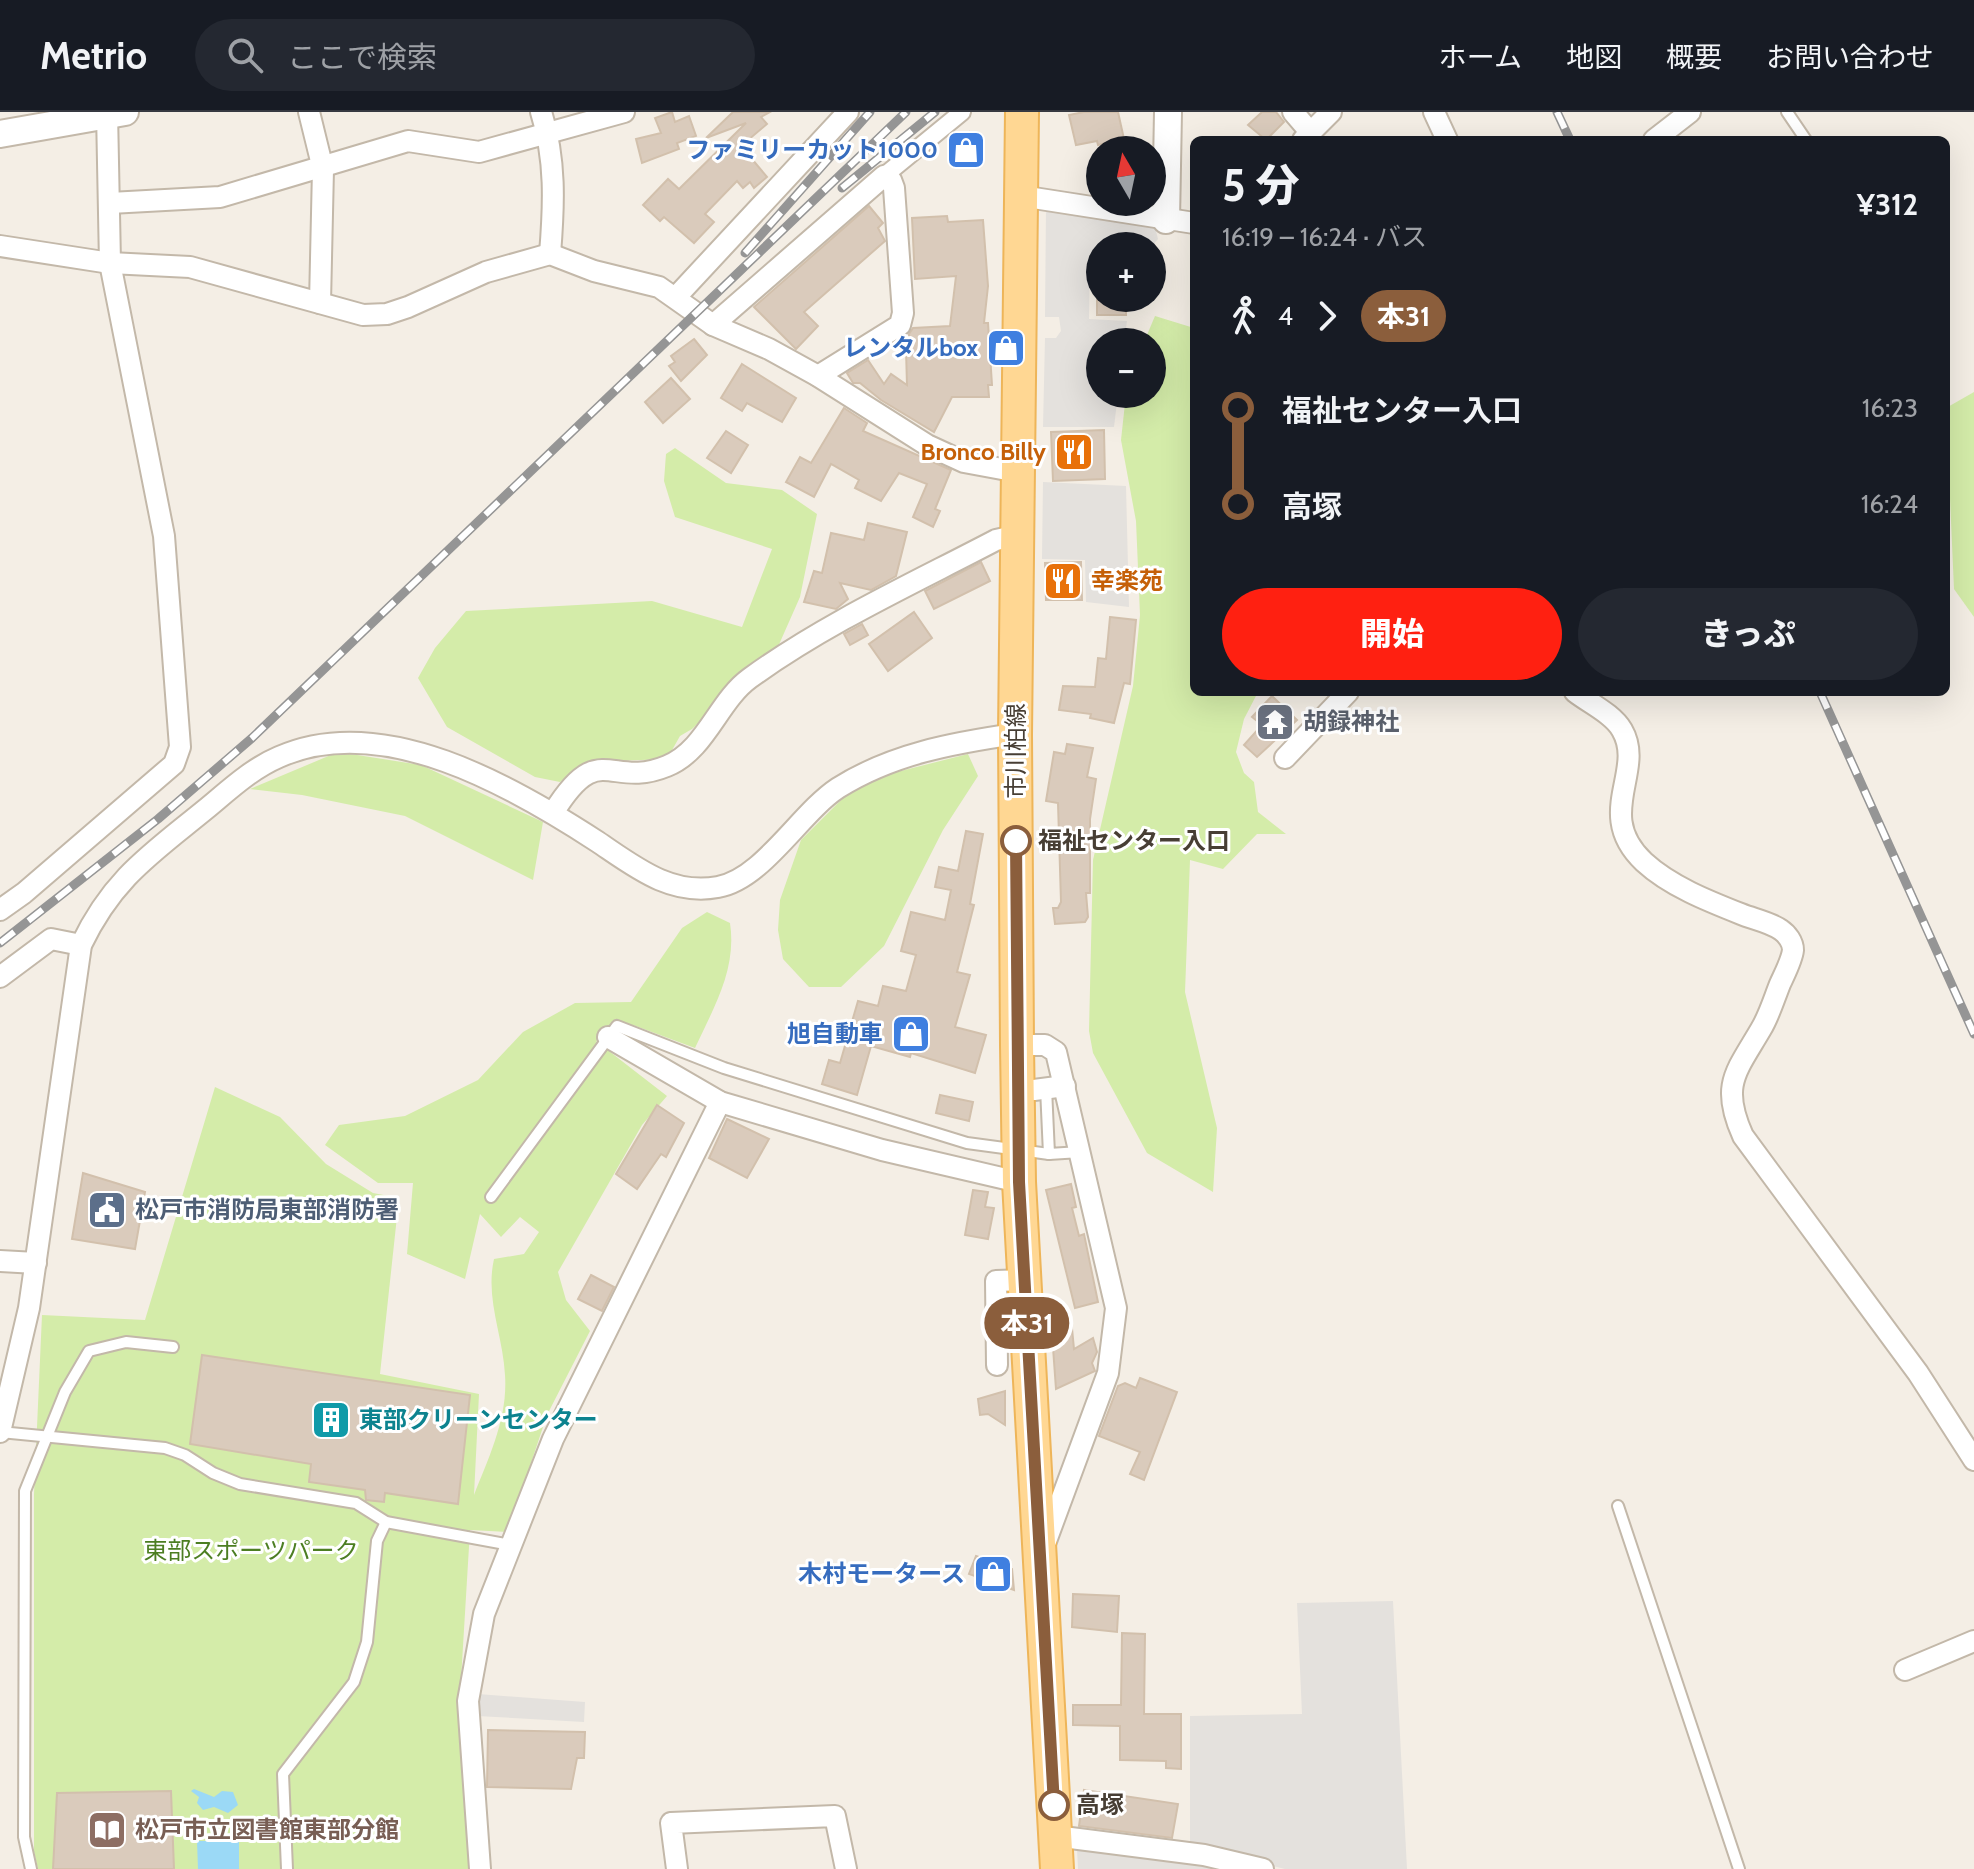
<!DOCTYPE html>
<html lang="ja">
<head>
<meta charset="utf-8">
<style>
	:root { --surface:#171b24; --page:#242831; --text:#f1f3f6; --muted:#9ea1a6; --line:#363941; --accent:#ff2011 }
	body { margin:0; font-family:Cabin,"Noto Sans JP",sans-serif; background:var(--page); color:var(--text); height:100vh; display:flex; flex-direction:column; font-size:30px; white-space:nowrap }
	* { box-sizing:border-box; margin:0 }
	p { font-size:26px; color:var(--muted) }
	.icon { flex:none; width:44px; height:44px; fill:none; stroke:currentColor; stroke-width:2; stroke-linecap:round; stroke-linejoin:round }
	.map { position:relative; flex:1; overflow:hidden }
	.side { position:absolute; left:1190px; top:24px; width:760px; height:560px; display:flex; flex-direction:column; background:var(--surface); border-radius:12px; box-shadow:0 8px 32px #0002 }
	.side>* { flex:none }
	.badge { padding:0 16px; border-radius:26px; font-size:28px; line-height:52px }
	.needle { width:52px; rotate:351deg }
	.buttons { position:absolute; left:1086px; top:24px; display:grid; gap:16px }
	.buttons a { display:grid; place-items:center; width:80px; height:80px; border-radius:50%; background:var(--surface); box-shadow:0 8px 32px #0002; font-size:40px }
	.map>.badge { position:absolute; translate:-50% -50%; box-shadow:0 0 0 4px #fff }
	.legs { display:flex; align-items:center; gap:12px; height:88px; padding:0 32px; font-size:26px }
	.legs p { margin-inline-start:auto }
	.headline { display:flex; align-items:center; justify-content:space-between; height:136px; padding:0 32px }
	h1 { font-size:44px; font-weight:800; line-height:60px }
	.primary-button { display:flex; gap:16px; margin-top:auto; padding:16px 32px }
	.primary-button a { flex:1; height:92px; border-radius:48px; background:var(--accent); color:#fff; font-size:32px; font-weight:800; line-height:92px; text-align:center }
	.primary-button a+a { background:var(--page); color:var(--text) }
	ul { padding:0 32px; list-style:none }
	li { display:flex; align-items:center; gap:28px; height:96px; font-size:30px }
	li i { display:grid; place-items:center; width:12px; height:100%; margin:0 10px; background:currentColor }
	li i::after { content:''; width:20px; height:20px; margin:-10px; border:6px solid; border-radius:50%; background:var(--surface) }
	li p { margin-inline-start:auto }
	li:first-child i { background:linear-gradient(#0000 50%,currentColor 0) }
	li:last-child i { background:linear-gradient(currentColor 50%,#0000 0) }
	header { display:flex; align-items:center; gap:48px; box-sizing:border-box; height:112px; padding:0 40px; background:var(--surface); border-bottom:2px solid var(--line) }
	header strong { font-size:38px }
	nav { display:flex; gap:44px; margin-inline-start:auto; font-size:28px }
	.search { width:560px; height:72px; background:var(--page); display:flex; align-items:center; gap:20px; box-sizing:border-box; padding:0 28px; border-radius:44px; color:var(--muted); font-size:30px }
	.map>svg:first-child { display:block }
	.green { fill:#d4eca9 }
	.parking { fill:#e4e1dd }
	.water { fill:#9bd9f6 }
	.building { fill:#dacbbc; stroke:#d2c0ac; stroke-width:2 }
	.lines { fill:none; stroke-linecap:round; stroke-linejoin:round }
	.service-casing { stroke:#c3b8a9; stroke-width:14 }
	.pedestrian-casing { stroke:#c3b8a9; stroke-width:20 }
	.minor-casing { stroke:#c3b8a9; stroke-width:24 }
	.tertiary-casing { stroke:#c3b8a9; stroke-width:30 }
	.primary-casing { stroke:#eeb559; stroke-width:36 }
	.service { stroke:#fff; stroke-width:10 }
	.pedestrian { stroke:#fff; stroke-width:16 }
	.minor { stroke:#fff; stroke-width:20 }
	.tertiary { stroke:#fff; stroke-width:26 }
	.primary { stroke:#ffd793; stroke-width:32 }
	.rail-casing { stroke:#959595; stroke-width:9 }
	.rail { stroke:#fff; stroke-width:6; stroke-dasharray:18; stroke-linecap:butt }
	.line-1-casing { stroke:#fff; stroke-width:18 }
	.line-1 { stroke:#8b5e3c; stroke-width:12 }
	.stop-1-dot { fill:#fff; stroke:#8b5e3c; stroke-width:4 }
	.labels { text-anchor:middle; stroke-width:6; stroke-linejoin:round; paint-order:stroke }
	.shop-label { font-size:24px; font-weight:bold; fill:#366cbe; stroke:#fff; text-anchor:end }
	.food-label { font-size:24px; font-weight:bold; fill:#c56008; stroke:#fff; text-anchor:end }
	.worship-label { font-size:24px; font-weight:bold; fill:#5b616d; stroke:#fff; text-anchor:start }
	.street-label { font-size:24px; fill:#473e34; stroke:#fff }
	.stop-label { font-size:24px; font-weight:bold; fill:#473e34; stroke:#fff; text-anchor:start }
	.service-label { font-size:24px; font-weight:bold; fill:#4e5e75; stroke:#fff; text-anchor:start }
	.culture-label { font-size:24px; font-weight:bold; fill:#0d838f; stroke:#fff; text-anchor:start }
	.park-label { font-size:24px; fill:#4c7e22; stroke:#fff }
	.education-label { font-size:24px; font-weight:bold; fill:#785e54; stroke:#fff; text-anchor:start }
</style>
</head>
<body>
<header>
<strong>Metrio</strong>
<div class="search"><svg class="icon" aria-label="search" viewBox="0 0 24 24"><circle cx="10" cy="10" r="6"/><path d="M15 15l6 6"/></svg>ここで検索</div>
<nav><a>ホーム</a><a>地図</a><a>概要</a><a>お問い合わせ</a></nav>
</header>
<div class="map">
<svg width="1974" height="1757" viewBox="0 0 1974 1757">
	<rect width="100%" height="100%" fill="#f4eee5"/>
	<g class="green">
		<path d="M1155 204 1194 216V580H1258L1244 607 1236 640 1244 661 1254 670 1258 700 1286 722H1257L1223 757 1190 748 1185 880 1217 1016 1213 1080 1147 1041 1093 941 1089 919 1093 748 1133 574 1140 503 1136 409 1121 328 1126 282H1152V230H1144Z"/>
		<path d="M1974 280V505L1954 477 1946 296Z"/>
		<path d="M675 336 726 371 782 378 817 402 800 485 777 537 692 617 680 624 667 647 589 650 560 670 535 665 447 615 418 566 435 536 466 499 652 489 742 515 772 437 675 405 664 369 666 342Z"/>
		<path d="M338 640 421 653 543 710 533 768 405 704 302 683 250 677Z"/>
		<path d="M968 642 978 664 943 718 884 834 841 875H809L783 847 778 818 780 788 801 728 843 686 877 665Z"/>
		<path d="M707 800 730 811C737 857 714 895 695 936L633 913 596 929 667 984 642 1013 558 1160 566 1188 590 1219 547 1303 508 1420 470 1418 460 1584 471 1757H38L34 1740V1382L42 1203 145 1208 215 975 280 1005 326 1052 373 1081 399 1086 380 1262 479 1282 474 1383C489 1345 508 1306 505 1263 503 1223 485 1187 494 1147L524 1142 539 1120 520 1105 501 1125 480 1102 465 1167 407 1142 413 1071H378L325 1033 339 1013 405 1004 478 968 523 920 575 891 631 890 682 816Z"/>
	</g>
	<g class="parking">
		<path d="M1046 96 1155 115 1158 127 1152 134H1100V142H1090L1089 207 1127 209 1124 230H1100V282H1118L1114 315H1043L1045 226H1056L1061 219 1059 205H1045Z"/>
		<path d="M1043 370 1126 374 1129 495 1086 490 1085 448 1042 447Z"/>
		<path d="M1393 1489 1407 1757H1285L1190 1733V1604L1302 1602 1297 1491Z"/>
		<path d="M478 1582 585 1590 584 1610 477 1604Z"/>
		<path d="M1077 1737 1186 1751 1213 1757H1078Z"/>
	</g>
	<g class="water">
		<path d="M194 1677 214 1685 222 1679 233 1680 238 1693 228 1701 214 1695 203 1698 197 1691 199 1685 191 1679Z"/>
		<path d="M197 1729H239V1757H198Z"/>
	</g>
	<g class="building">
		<path d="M672 0 675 10 689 4 696 24 677 31 679 37 642 51 636 27 661 21 655 6Z"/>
		<path d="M733 0H770L761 5 767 12 741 34 767 65 754 76 750 70 743 76 737 69 705 102 714 110 694 131 664 105 660 109 643 93 668 67 679 77 746 11 706 26Z"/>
		<path d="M1084 0H1118L1124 27 1098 33 1097 29 1076 33 1069 3Z"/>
		<path d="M1262 0H1276L1284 10 1266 28 1248 13Z"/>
		<path d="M969 20 972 47 952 49 950 24Z"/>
		<path d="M869 94 883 111 878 116 885 129 804 200 818 214 796 237 754 195Z"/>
		<path d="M947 104 948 110 983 108 988 174 984 211H988L992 273H988L989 285H952L934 320 881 288 860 271H853L847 261 868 248 884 272 891 262 907 273 906 238 910 237 909 222 913 216 950 214 956 164 915 167 912 106Z"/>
		<rect x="1097" y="186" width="29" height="17"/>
		<path d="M694 227 707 243 681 269 669 254 675 250 671 244Z"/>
		<path d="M742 252 796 286 782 310 747 291 742 299 721 286Z"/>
		<path d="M671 266 690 287 663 311 645 290Z"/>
		<path d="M844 296 867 311 863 319 951 358 935 397 940 399 933 415 913 405 927 372 899 361 881 389 855 376 859 368 831 352 814 385 786 370 800 345 811 351Z"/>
		<path d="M1104 318 1105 367 1053 369 1051 320Z"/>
		<path d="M726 319 748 333 731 361 707 346Z"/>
		<path d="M868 411 907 420 896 464 871 478 840 471 848 487 836 497 804 490 814 459 822 461 831 421 864 428Z"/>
		<path d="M981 450 990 469 934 497 925 479Z"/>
		<path d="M1081 450 1082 488H1046L1045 451Z"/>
		<path d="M914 500 932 526 888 559 869 532Z"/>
		<path d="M1110 505 1136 508 1130 572 1124 571 1114 611 1090 606 1091 602 1059 598 1063 574 1095 575 1098 546 1106 547Z"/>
		<path d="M862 512 868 523 850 533 844 522Z"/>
		<path d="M1272 584 1297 608 1257 645 1244 633 1262 613 1252 605Z"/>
		<path d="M1067 632 1093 636 1087 665 1096 667 1090 707V781H1086L1088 805 1085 810 1055 812 1053 796H1058L1061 790 1058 691 1046 689 1054 640 1065 642Z"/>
		<path d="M966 719 983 722 970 792 974 793 957 860 970 863 955 915 986 923 975 961 911 941 910 945 871 934 857 983 822 972 829 948 840 951 858 889 878 894 883 874 906 879 916 843 901 839 911 800 945 808 951 778 935 775 939 755 958 759Z"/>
		<path d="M940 983 973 990 969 1009 936 1001Z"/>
		<path d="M657 993 684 1011 666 1045 661 1042 637 1077 616 1062Z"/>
		<path d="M727 1007 769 1027 747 1066 709 1046Z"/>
		<path d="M83 1061 145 1080 135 1137 72 1127Z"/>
		<path d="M1071 1072 1076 1095 1072 1096 1079 1124 1084 1122 1098 1190 1075 1196 1046 1078Z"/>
		<path d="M973 1078 988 1080 985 1095 994 1096 988 1127 965 1123Z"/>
		<path d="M591 1163 614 1175 602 1199 578 1187Z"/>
		<path d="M1071 1206 1074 1237 1093 1226 1097 1240 1092 1251 1095 1259 1056 1277 1051 1208Z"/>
		<path d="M202 1243 470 1283 458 1392 385 1381 384 1390 366 1388 365 1378 309 1370 311 1352 190 1332Z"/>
		<path d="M1140 1266 1177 1280 1144 1368 1130 1362 1140 1340 1099 1324 1118 1274 1125 1271 1136 1276Z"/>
		<path d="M1005 1279V1313L988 1302 980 1303 978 1287Z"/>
		<path d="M976 1444 1012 1457 1014 1478 969 1462Z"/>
		<path d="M1073 1482 1119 1484 1117 1520 1072 1515Z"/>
		<path d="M1122 1521 1145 1522 1144 1602H1181V1657L1166 1656V1649L1120 1648V1614L1073 1613V1593H1121Z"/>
		<path d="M488 1618 585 1620 584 1646H577L571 1677 487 1675Z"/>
		<path d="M1084 1678 1178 1692 1172 1726 1079 1714Z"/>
		<path d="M171 1679 174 1757H53L57 1681Z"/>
	</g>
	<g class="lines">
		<defs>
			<g id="service">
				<path d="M1787 0 1806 28"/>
				<path d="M1046 976 1049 1042 1080 1040"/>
				<path d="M491 1085 617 914 724 956 967 1031 1049 1042"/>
				<path d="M0 1320 165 1336 185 1343 213 1361 240 1372 356 1391 386 1410 511 1433"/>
				<path d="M1618 1394 1739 1757"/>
				<path d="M31 1757 24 1725 25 1379 65 1280 89 1239 126 1230 173 1235"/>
				<path d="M287 1757 283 1662 354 1570 367 1530 377 1429 386 1410"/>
			</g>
			<path id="pedestrian" d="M884 64 962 0"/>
			<g id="minor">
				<path d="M309 0 323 57 320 191"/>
				<path d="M541 0C556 47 554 93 550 142"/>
				<path d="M1293 0 1311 21"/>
				<path d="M1434 0 1447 28"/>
				<path d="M1303 28 1331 0"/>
				<path d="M1654 28 1690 0"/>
				<path d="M1021 84 1194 111"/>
				<path d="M110 91 220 85 408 29 479 40 624 0"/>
				<path d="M0 134 110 151 190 155 363 203 387 202 408 195 486 160 550 142 594 159 659 175 713 213 769 237 818 264 927 333 964 350 1018 360"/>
				<path d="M676 185 848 0"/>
				<path d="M713 213 884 64 891 68 894 76 903 201 900 213 818 264"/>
				<path d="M1575 580C1589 591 1613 602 1622 618 1646 659 1593 702 1644 750 1670 774 1708 789 1741 802 1753 807 1770 810 1781 818 1787 822 1793 830 1793 838 1792 848 1784 863 1780 872 1774 887 1769 904 1761 917 1736 960 1720 973 1743 1024L1918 1261 1974 1348"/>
				<path d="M1285 646 1348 580"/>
				<path d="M553 701C600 625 609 678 667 654 706 638 718 589 750 566 826 511 914 471 996 428L1018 423"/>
				<path d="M0 798 24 781 174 652 180 635 164 424 110 151 107 0"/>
				<path d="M0 865 51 827 81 833"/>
				<path d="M608 925 720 990 882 1038 1019 1070"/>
				<path d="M1017 933H1045L1056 940 1116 1196 1108 1261 1046 1429"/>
				<path d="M1034 978 1065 974"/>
				<path d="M0 1149 36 1151"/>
				<path d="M997 1253 996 1169 1025 1168"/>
				<path d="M0 1320 29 1196 81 833C113 766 151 742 206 697 229 678 251 657 279 645 383 599 512 674 598 730 635 755 671 784 718 775 763 767 800 701 838 676 892 642 953 631 1015 622"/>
				<path d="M1905 1558 1974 1529"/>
				<path d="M1055 1724 1204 1743 1263 1757"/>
				<path d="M480 1757 468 1589 484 1502 553 1327 720 990"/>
				<path d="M677 1757 671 1711 835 1704 846 1757"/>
			</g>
			<g id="tertiary">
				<path d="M0 22 125 0"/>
				<path d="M1166 108 1168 0"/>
			</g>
			<path id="primary" d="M1022 0 1015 622 1017 933 1019 1070 1057 1757"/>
		</defs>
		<use href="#service" class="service-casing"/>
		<use href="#pedestrian" class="pedestrian-casing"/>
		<use href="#minor" class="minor-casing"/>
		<use href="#tertiary" class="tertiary-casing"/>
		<use href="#primary" class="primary-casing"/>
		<use href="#service" class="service"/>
		<use href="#pedestrian" class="pedestrian"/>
		<use href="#minor" class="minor"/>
		<use href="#tertiary" class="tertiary"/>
		<use href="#primary" class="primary"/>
		<defs>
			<g id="rail">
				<path d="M1557 0 1570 28"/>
				<path d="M842 76 935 0"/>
				<path d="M745 141 870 0"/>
				<path d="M1820 580 1974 922"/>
				<path d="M0 831 158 707 252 626 906 0"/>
			</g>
		</defs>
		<use href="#rail" class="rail-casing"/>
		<use href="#rail" class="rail"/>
	</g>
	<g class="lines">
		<defs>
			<path id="line-1" d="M1016 729 1019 1070 1054 1693"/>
		</defs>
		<use href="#line-1" class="line-1-casing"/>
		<use href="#line-1" class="line-1"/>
	</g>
	<defs>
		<symbol id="shop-square" viewBox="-11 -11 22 22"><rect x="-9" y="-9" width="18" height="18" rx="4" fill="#3f7fe0" stroke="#fff"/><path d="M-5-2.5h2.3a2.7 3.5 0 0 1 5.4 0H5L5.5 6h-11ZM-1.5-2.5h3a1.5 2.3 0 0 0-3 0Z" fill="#fff"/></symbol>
		<symbol id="restaurant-square" viewBox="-11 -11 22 22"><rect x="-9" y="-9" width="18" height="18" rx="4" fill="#e8710a" stroke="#fff"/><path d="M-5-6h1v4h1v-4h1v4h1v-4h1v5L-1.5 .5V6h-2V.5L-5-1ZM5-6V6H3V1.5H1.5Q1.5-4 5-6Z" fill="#fff"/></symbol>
		<symbol id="temple-square" viewBox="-11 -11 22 22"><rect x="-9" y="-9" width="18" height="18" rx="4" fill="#6b7280" stroke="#fff"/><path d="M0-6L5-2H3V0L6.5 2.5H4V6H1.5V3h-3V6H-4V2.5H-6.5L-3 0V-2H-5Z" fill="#fff"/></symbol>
		<symbol id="civic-square" viewBox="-11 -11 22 22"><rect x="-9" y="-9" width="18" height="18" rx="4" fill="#5c6f8a" stroke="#fff"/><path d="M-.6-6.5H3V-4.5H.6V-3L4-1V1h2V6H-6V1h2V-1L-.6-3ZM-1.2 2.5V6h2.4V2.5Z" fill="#fff"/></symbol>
		<symbol id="building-square" viewBox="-11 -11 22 22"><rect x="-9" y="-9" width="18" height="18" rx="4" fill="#0f9aa8" stroke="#fff"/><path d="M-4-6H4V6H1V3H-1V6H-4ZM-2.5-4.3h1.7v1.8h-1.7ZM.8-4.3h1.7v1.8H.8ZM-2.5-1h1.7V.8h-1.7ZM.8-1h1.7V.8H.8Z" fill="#fff"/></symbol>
		<symbol id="library-square" viewBox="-11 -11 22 22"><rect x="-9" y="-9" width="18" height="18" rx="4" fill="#8d6e63" stroke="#fff"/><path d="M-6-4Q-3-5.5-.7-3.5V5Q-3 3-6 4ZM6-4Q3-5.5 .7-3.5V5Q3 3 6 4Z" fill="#fff"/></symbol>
	</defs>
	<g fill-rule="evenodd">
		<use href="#shop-square" x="944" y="16" width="44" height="44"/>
		<use href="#shop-square" x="984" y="214" width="44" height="44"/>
		<use href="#restaurant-square" x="1052" y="318" width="44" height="44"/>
		<use href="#restaurant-square" x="1041" y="447" width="44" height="44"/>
		<use href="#temple-square" x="1253" y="588" width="44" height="44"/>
		<use href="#shop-square" x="889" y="900" width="44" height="44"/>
		<use href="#civic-square" x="85" y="1076" width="44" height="44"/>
		<use href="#building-square" x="309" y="1286" width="44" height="44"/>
		<use href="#shop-square" x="971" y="1440" width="44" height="44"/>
		<use href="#library-square" x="85" y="1696" width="44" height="44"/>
	</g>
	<g class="stop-1-dot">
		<circle cx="1016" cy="729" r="14"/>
		<circle cx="1054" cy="1693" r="14"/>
	</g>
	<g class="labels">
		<g class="shop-label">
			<text x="938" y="46">ファミリーカット1000</text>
			<text x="978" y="244">レンタルbox</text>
			<text x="883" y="930">旭自動車</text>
			<text x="965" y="1470">木村モータース</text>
		</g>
		<g class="food-label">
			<text x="1046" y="348">Bronco Billy</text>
			<text x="1091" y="477" text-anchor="start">幸楽苑</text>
		</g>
		<g class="worship-label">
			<text x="1303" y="618">胡録神社</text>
		</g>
		<g class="street-label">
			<text transform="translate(1016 639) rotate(-90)" y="8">市川柏線</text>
		</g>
		<g class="stop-label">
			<text x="1038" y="737">福祉センター入口</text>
			<text x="1076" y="1701">高塚</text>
		</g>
		<g class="service-label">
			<text x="135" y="1106">松戸市消防局東部消防署</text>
		</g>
		<g class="culture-label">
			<text x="359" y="1316">東部クリーンセンター</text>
		</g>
		<g class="park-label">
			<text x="251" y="1447">東部スポーツパーク</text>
		</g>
		<g class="education-label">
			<text x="135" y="1726">松戸市立図書館東部分館</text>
		</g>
	</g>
</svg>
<div class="buttons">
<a><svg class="needle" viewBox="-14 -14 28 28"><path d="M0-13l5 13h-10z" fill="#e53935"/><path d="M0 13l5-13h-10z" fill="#9ea1a6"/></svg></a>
<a>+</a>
<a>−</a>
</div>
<b class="badge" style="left:1027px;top:1211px;background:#8b5e3c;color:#fff">本31</b>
<section class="side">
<div class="headline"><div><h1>5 分</h1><p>16:19 – 16:24 · バス</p></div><b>¥312</b></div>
<div class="legs"><svg class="icon" aria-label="walk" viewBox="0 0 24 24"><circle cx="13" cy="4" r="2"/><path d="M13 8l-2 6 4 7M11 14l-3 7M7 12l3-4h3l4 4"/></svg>4<svg class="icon" aria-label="forward" viewBox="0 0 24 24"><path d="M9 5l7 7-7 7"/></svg><b class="badge" style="background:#8b5e3c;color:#fff">本31</b></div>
<ul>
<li><i style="color:#8b5e3c"></i><b>福祉センター入口</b><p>16:23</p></li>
<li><i style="color:#8b5e3c"></i><b>高塚</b><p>16:24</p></li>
</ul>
<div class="primary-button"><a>開始</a><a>きっぷ</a></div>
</section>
</div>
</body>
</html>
